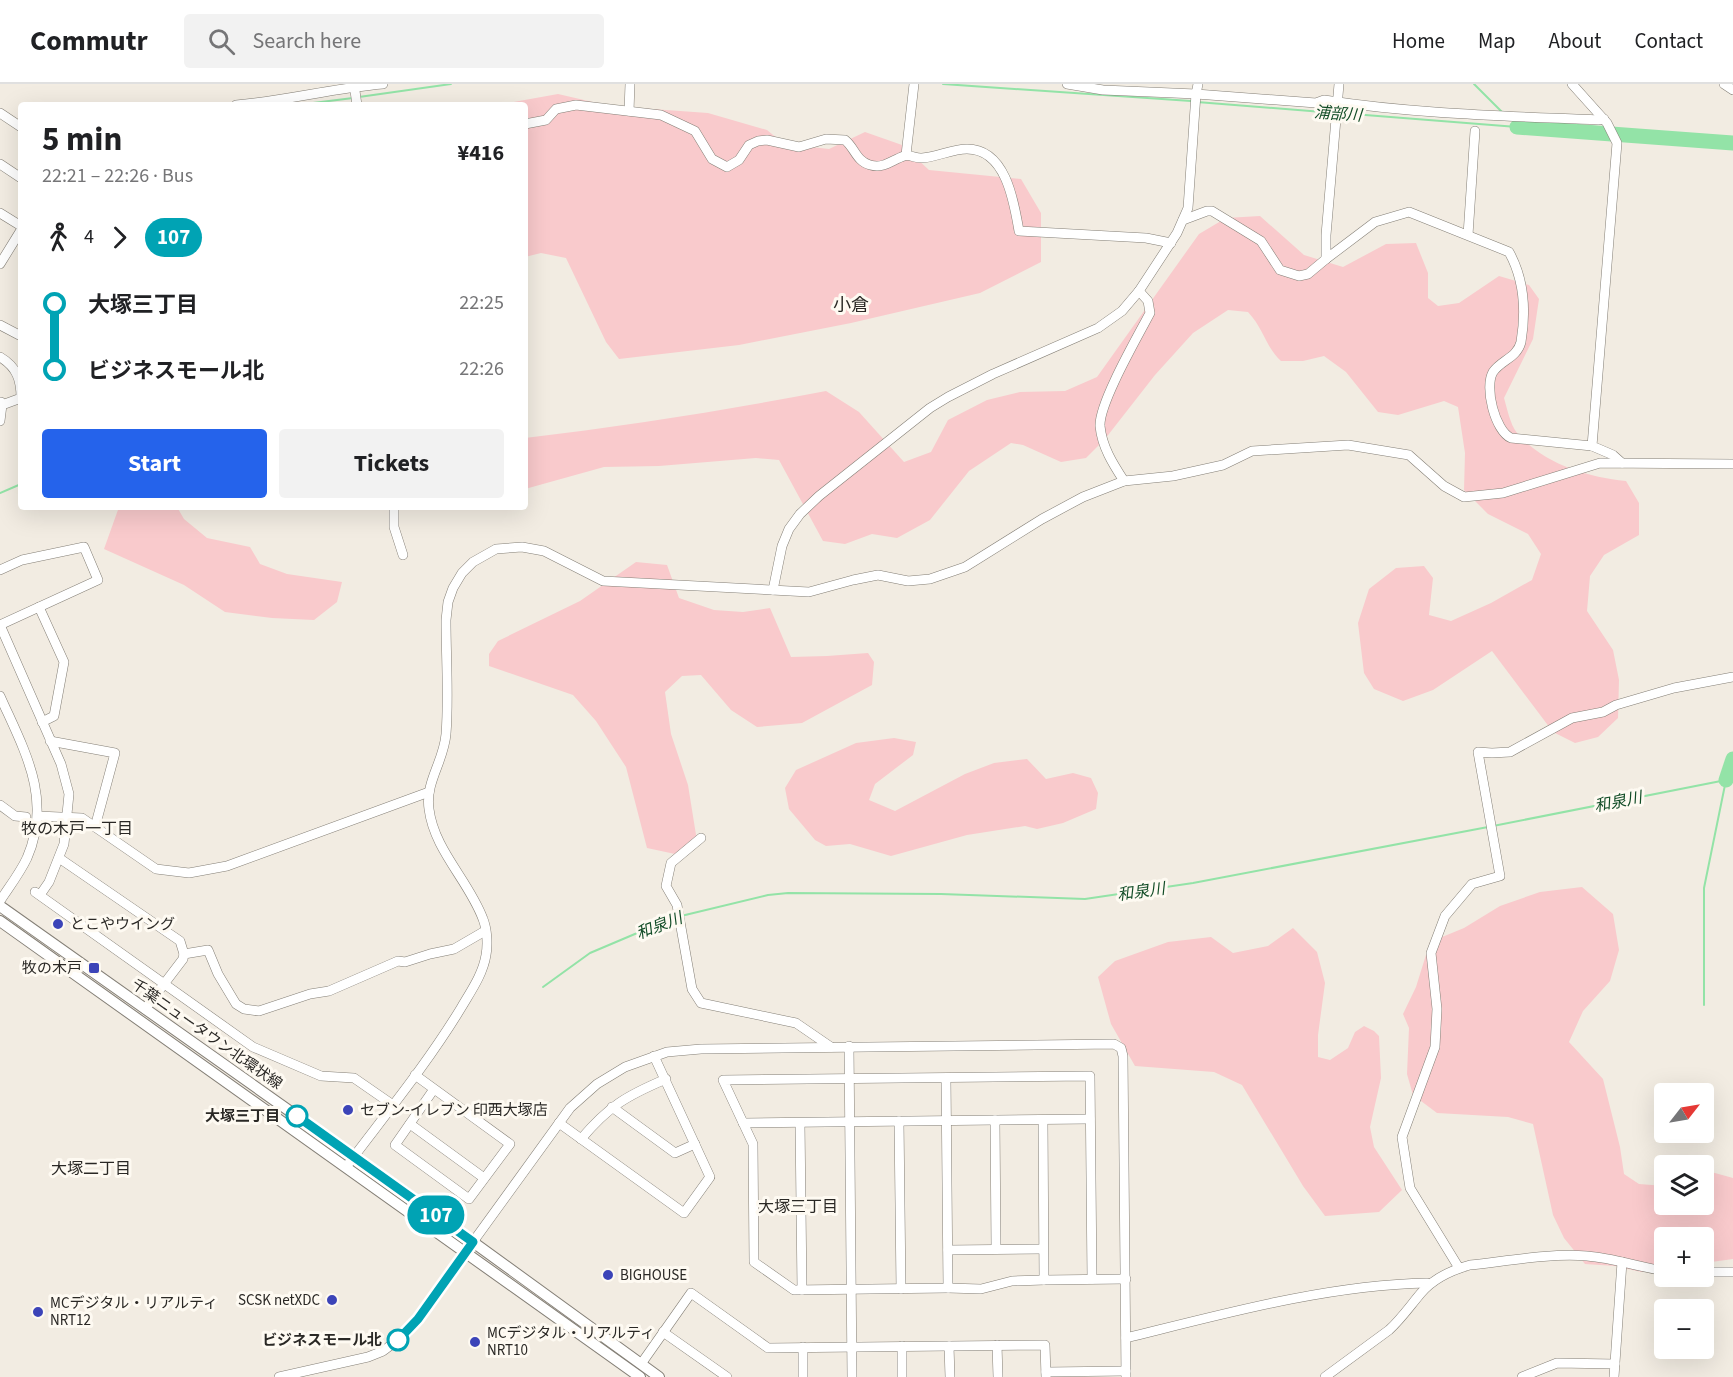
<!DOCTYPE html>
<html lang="en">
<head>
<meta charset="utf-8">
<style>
	:root { --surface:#fff; --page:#f2f2f2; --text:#202124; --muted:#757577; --line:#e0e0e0; --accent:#2563eb }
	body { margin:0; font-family:"Source Sans 3","Noto Sans JP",sans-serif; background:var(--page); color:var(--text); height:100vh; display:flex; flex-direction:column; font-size:22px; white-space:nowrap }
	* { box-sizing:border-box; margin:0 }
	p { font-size:20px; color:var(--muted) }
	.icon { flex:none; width:33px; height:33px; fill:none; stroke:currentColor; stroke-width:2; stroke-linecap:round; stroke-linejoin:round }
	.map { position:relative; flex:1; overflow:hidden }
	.side { position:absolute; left:18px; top:18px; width:510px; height:408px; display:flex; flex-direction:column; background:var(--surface); border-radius:6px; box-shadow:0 6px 24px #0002 }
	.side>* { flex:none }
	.badge { padding:0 12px; border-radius:20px; font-size:21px; line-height:39px }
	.needle { width:39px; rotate:59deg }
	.controls { position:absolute; left:1654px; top:999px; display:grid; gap:12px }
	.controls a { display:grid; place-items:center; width:60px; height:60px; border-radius:6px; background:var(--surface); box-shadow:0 6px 24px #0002; font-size:30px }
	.map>.badge { position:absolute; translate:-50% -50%; box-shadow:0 0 0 3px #fff }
	.legs { display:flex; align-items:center; gap:9px; height:66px; padding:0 24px; font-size:20px }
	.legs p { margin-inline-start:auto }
	.headline { display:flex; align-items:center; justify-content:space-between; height:102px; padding:0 24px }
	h1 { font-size:33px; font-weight:700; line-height:45px }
	.primary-button { display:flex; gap:12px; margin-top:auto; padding:12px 24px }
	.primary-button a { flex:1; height:69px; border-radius:6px; background:var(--accent); color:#fff; font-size:24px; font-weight:700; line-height:69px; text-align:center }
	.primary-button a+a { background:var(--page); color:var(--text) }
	ul { padding:0 24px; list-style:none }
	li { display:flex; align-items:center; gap:21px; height:66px; font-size:22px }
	li i { display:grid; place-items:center; width:9px; height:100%; margin:0 8px; background:currentColor }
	li i::after { content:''; width:15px; height:15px; margin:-8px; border:4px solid; border-radius:50%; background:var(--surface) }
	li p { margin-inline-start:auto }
	li:first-child i { background:linear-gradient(#0000 50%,currentColor 0) }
	li:last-child i { background:linear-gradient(currentColor 50%,#0000 0) }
	header { display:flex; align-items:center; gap:36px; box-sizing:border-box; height:84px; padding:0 30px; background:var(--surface); border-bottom:2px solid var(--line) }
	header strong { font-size:28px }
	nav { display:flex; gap:33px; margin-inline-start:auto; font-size:21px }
	.search { width:420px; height:54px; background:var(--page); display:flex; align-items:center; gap:15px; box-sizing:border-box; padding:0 21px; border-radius:6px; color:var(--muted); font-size:22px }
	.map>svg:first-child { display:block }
	.green { fill:#f9cacc }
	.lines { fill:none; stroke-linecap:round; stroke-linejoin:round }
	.stream { stroke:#93e3a7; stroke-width:2 }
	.river { stroke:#93e3a7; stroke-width:15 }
	.minor-casing { stroke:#847f76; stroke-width:10 }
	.major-casing { stroke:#847f76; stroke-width:12 }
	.minor { stroke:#fff; stroke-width:9 }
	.major { stroke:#fff; stroke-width:10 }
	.line-1-casing { stroke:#fff; stroke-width:14 }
	.line-1 { stroke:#00a3b4; stroke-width:9 }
	.poi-dot { fill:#3c44b8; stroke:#fefaf2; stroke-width:2 }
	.stop-1-dot { fill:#fff; stroke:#00a3b4; stroke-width:3 }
	.labels { text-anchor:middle; stroke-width:6; stroke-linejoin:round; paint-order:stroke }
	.poi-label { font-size:15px; fill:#2a2825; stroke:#fefaf2; text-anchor:start }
	.street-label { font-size:15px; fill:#2a2825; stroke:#fefaf2 }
	.stop-label { font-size:15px; font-weight:bold; fill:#2a2825; stroke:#fefaf2; text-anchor:end }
	.water-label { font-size:16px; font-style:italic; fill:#114c26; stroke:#fefaf2 }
	.neighbourhood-label { font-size:16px; fill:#2a2825; stroke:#fefaf2 }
	.quarter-label { font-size:18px; fill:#2a2825; stroke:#fefaf2 }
</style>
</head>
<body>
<header>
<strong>Commutr</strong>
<div class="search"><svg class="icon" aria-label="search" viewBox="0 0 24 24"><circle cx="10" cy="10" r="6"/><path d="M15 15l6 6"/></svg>Search here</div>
<nav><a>Home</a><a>Map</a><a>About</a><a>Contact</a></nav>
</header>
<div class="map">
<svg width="1733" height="1293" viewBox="0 0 1733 1293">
	<rect width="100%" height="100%" fill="#f2ece2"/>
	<g class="green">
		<path d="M558 10 610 22 708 29 767 46 784 60 829 65 865 48 902 61 929 86 1021 95 1041 129V178L980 209 851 239 739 261 619 275 606 258 566 174 541 169 525 173V21H497Z"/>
		<path d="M1260 132 1304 171 1343 183 1386 160 1416 159 1428 189V214L1438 222 1459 219 1499 192 1529 201 1539 215 1533 255 1504 314C1507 324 1510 340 1517 349 1544 380 1586 393 1626 397L1639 419V451L1604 471 1590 492 1587 527 1613 566 1619 596 1618 634 1598 653 1575 659 1553 648 1492 567 1433 606 1403 617 1374 605 1364 589 1358 539 1369 505 1396 484 1424 482 1433 494 1429 531 1451 537 1491 519 1532 496 1541 470 1528 450 1488 430 1464 406 1465 369 1458 323 1444 317 1398 331 1378 328 1346 288 1324 272 1303 277H1281C1265 262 1264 245 1248 228L1228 226 1193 249 1155 291 1105 355 1086 374 1061 378 1023 361 1011 359 969 387 930 436 897 454 872 450 845 460 823 457 779 376 756 374 659 382 604 383 525 405V354C626 342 726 326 826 307L859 328 904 378 931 368 948 336 987 316 1020 308 1065 307 1097 293 1199 150 1226 134Z"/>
		<path d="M119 423H177L184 435 207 454 250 463 260 480 287 490 342 498 337 518 314 536 272 534 225 528 184 501 104 465Z"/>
		<path d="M636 478 667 481 679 514 714 526 743 528 770 524 791 573 827 572 868 569 874 578 872 601 802 639 757 643 731 626 701 591 682 592 665 608 671 650 688 701 697 757 675 770 647 764 626 683 596 637 573 611 489 582V570L498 557 580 517Z"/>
		<path d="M894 654 916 658 913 671 875 700 869 716 895 727 965 690 994 679 1027 675 1046 695 1073 689 1091 694 1098 709 1096 725 1063 739 1037 745 1025 742 967 751 891 772 850 760 826 762 815 756 789 725 785 704 796 686 856 659Z"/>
		<path d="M1582 803 1613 830 1619 866 1610 897 1583 927 1569 958 1603 995 1620 1063 1624 1090 1639 1100 1665 1102V1120H1704V1086L1733 1094V1175L1704 1179V1154H1665V1184L1641 1188 1615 1182 1585 1180 1564 1154 1553 1131 1533 1040 1508 1033 1437 1029 1413 1011 1407 990 1409 944 1403 930 1416 903 1430 858 1464 844 1500 822 1540 808Z"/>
		<path d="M1293 844 1317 868 1325 899 1318 951V973L1330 976 1348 964 1355 948 1364 942 1374 947 1379 952 1381 994 1370 1043 1374 1063 1402 1106 1379 1128 1325 1132 1303 1102 1242 1001 1214 988 1135 982 1111 940 1098 893 1115 877 1168 858 1211 853 1233 869 1268 862Z"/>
	</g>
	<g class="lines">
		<g class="stream">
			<path d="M943 0 1191 17"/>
			<path d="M1474 0 1502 28"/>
			<path d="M359 13 451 0"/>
			<path d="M1197 18 1335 29"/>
			<path d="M297 21 353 14"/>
			<path d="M1340 29 1517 43"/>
			<path d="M0 409 21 400"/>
			<path d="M1493 742 1726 696 1704 804V921"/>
			<path d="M681 832 768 811 788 809 941 810 1085 815 1193 799 1488 743"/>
			<path d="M543 903 590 869 675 833"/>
		</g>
		<g class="river">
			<path d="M1517 43 1733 59"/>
			<path d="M1726 696 1733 675"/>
		</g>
		<defs>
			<g id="minor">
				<path d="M354 0 357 21"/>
				<path d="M1067 0 1103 6 1196 10 1316 19 1324 16C1415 30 1507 32 1598 36L1604 35"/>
				<path d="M1339 0 1326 151V175L1375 138 1409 128 1509 168C1524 195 1526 228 1521 258 1517 274 1501 276 1493 288 1484 303 1495 347 1511 354L1592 362"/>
				<path d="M1572 0 1607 39 1617 59 1592 362 1613 371 1622 379"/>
				<path d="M1724 0 1733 6"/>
				<path d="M236 21C285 17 334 4 383 0"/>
				<path d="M629 27 630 0"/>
				<path d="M0 29 21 43"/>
				<path d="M525 40 546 36 556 25 576 21 661 31 695 47 712 75 727 83 739 76 749 61 758 57 767 56 799 63 826 55 845 56C855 64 856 77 870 81 884 85 892 76 904 72 910 70 916 75 922 74 937 73 952 65 967 65 1006 65 1014 118 1019 147L1146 154 1171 159"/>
				<path d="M906 71 914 0"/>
				<path d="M0 80 21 94"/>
				<path d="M0 129 21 142"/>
				<path d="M1183 136 1207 127H1212L1261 157 1280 186 1299 192 1308 190 1326 175"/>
				<path d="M1468 151 1475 47"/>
				<path d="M0 180 21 146"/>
				<path d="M0 241 21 252"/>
				<path d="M0 273C17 283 21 296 21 314L2 321"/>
				<path d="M0 337 2 321 1 318"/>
				<path d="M1124 397C1113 380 1102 363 1100 342 1099 319 1138 252 1150 229L1148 217 1139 207 1177 149 1188 124 1196 10 1198 0"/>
				<path d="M394 423V443L403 471"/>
				<path d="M0 486 22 476 84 463 98 496 0 541"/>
				<path d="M773 506 782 462 789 445 800 430 819 412 930 324 948 313 993 290 1098 244 1122 227 1139 207"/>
				<path d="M39 523 64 578 54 632 42 638"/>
				<path d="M0 541 61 680 69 710 64 760 49 798 40 811"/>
				<path d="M0 612C24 666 53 714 27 774 20 789 9 803 0 817"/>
				<path d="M50 657 115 669 95 743"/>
				<path d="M0 721 15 732 26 733"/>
				<path d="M38 732 82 734 156 785 189 789 227 782 429 708"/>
				<path d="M701 754 671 779 666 802 677 821 692 905 701 919 796 939 831 963"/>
				<path d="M59 774 180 857 184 870"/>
				<path d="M35 808 253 963 321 992 354 994 393 1021"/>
				<path d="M145 925 183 875 184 870 208 866 218 890 236 920 244 925 259 927 310 910 329 907 398 877 405 878 430 870 454 865 485 847"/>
				<path d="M849 962 852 1293"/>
				<path d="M415 991 510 1060 469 1115 395 1061 434 1005"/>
				<path d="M946 994 948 1204 794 1206 754 1178 753 1060 723 996 1090 992 1092 1195"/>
				<path d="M612 1023 675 1069 695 1060"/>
				<path d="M995 1036 996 1165"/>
				<path d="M1043 1036 1044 1196 1126 1195"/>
				<path d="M899 1037 901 1205"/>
				<path d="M559 1039 684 1129 710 1093 654 972"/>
				<path d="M743 1039 1090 1035"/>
				<path d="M800 1039 802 1206"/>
				<path d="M410 1040 484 1094"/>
				<path d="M581 1055C609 1022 626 1012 666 995"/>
				<path d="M346 1083C385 1031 427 980 461 924 471 907 483 890 486 871 488 860 487 845 483 835 469 797 434 766 429 725 425 698 444 677 446 650 449 613 446 574 446 536L448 518 453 504 462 489 473 478 496 465 522 463 544 467 603 497 809 508 853 496 878 491 908 497 930 495 965 483 1042 435 1083 413 1124 397 1173 392 1223 381 1252 367 1348 361 1409 371 1444 402 1464 413 1503 409 1600 379 1733 380"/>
				<path d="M948 1166 1043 1165"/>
				<path d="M1459 1184 1410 1104 1402 1053 1435 963 1437 925 1431 869 1445 832 1472 800 1500 792 1478 668 1492 669 1510 668 1572 634 1603 628 1616 621 1674 604 1733 593"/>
				<path d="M1704 1188H1733"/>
				<path d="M948 1204 981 1205 1012 1197 1044 1196"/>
				<path d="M663 1248 727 1293"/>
				<path d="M1126 1254C1223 1230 1327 1201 1427 1199"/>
				<path d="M997 1261 998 1293"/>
				<path d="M902 1262V1293"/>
				<path d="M949 1262 950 1293"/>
				<path d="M803 1263V1293"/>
				<path d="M641 1280 691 1209 768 1264 1045 1261 1046 1293"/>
				<path d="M1046 1288 1126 1287"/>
				<path d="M279 1293 368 1273 383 1267 407 1249 570 1024 597 1000 625 983 667 968 701 965 1114 960 1121 964 1123 972 1126 1293"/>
				<path d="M1325 1293 1389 1246C1401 1235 1410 1222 1421 1209 1433 1195 1452 1186 1470 1181 1508 1177 1549 1169 1587 1172 1613 1174 1639 1183 1665 1187"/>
				<path d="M1522 1293 1557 1279 1615 1280"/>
				<path d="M1614 1293 1622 1178"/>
			</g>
			<g id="major">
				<path d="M0 822 404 1108 659 1293"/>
				<path d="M0 837 640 1293"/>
			</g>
		</defs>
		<use href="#minor" class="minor-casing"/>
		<use href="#major" class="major-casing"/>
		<use href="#minor" class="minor"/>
		<use href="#major" class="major"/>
	</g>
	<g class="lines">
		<defs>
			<path id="line-1" d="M297 1032 473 1158 418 1235 398 1256"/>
		</defs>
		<use href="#line-1" class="line-1-casing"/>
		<use href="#line-1" class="line-1"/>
	</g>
	<g class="poi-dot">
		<circle cx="58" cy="840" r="6"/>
		<rect x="88" y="878" width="12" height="12" rx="3"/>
		<circle cx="348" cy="1026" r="6"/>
		<circle cx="608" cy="1191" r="6"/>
		<circle cx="332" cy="1216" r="6"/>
		<circle cx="38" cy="1228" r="6"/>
		<circle cx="475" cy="1258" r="6"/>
	</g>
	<g class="stop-1-dot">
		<circle cx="297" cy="1032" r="10"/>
		<circle cx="398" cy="1256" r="10"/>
	</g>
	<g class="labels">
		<g class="poi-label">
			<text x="70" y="845">とこやウイング</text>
			<text x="82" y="889" text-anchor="end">牧の木戸</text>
			<text x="360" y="1031">セブン-イレブン 印西大塚店</text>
			<text x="620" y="1196">BIGHOUSE</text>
			<text x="320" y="1221" text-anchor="end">SCSK netXDC</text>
			<text x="50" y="1224">MCデジタル・リアルティ<tspan x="50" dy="17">NRT12</tspan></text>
			<text x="487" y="1254">MCデジタル・リアルティ<tspan x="487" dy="17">NRT10</tspan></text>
		</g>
		<g class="street-label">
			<text transform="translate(207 950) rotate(35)" y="5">千葉ニュータウン北環状線</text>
		</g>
		<g class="stop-label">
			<text x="280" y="1037">大塚三丁目</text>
			<text x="382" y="1261">ビジネスモール北</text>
		</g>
		<g class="water-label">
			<text transform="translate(1338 29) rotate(4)" y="6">浦部川</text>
			<text transform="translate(1618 717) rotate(-11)" y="6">和泉川</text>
			<text transform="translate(1141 807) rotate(-8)" y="6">和泉川</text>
			<text transform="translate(659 841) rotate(-21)" y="6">和泉川</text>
		</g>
		<g class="neighbourhood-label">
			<text x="77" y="750">牧の木戸一丁目</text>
			<text x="91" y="1090">大塚二丁目</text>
			<text x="798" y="1128">大塚三丁目</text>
		</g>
		<g class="quarter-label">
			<text x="851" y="227">小倉</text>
		</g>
	</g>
</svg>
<div class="controls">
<a><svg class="needle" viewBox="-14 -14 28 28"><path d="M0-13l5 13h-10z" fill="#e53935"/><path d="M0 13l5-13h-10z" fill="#757577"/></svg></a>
<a><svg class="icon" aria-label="layers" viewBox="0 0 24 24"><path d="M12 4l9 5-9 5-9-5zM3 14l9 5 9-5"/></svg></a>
<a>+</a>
<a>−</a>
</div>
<b class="badge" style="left:436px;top:1131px;background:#00a3b4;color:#fff">107</b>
<section class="side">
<div class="headline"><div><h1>5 min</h1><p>22:21 – 22:26 · Bus</p></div><b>¥416</b></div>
<div class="legs"><svg class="icon" aria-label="walk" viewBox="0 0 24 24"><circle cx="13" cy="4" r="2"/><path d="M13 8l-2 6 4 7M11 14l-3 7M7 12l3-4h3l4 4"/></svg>4<svg class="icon" aria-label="forward" viewBox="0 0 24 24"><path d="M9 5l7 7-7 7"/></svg><b class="badge" style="background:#00a3b4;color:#fff">107</b></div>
<ul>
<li><i style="color:#00a3b4"></i><b>大塚三丁目</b><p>22:25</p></li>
<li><i style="color:#00a3b4"></i><b>ビジネスモール北</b><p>22:26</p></li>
</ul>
<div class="primary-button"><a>Start</a><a>Tickets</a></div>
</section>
</div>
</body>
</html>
